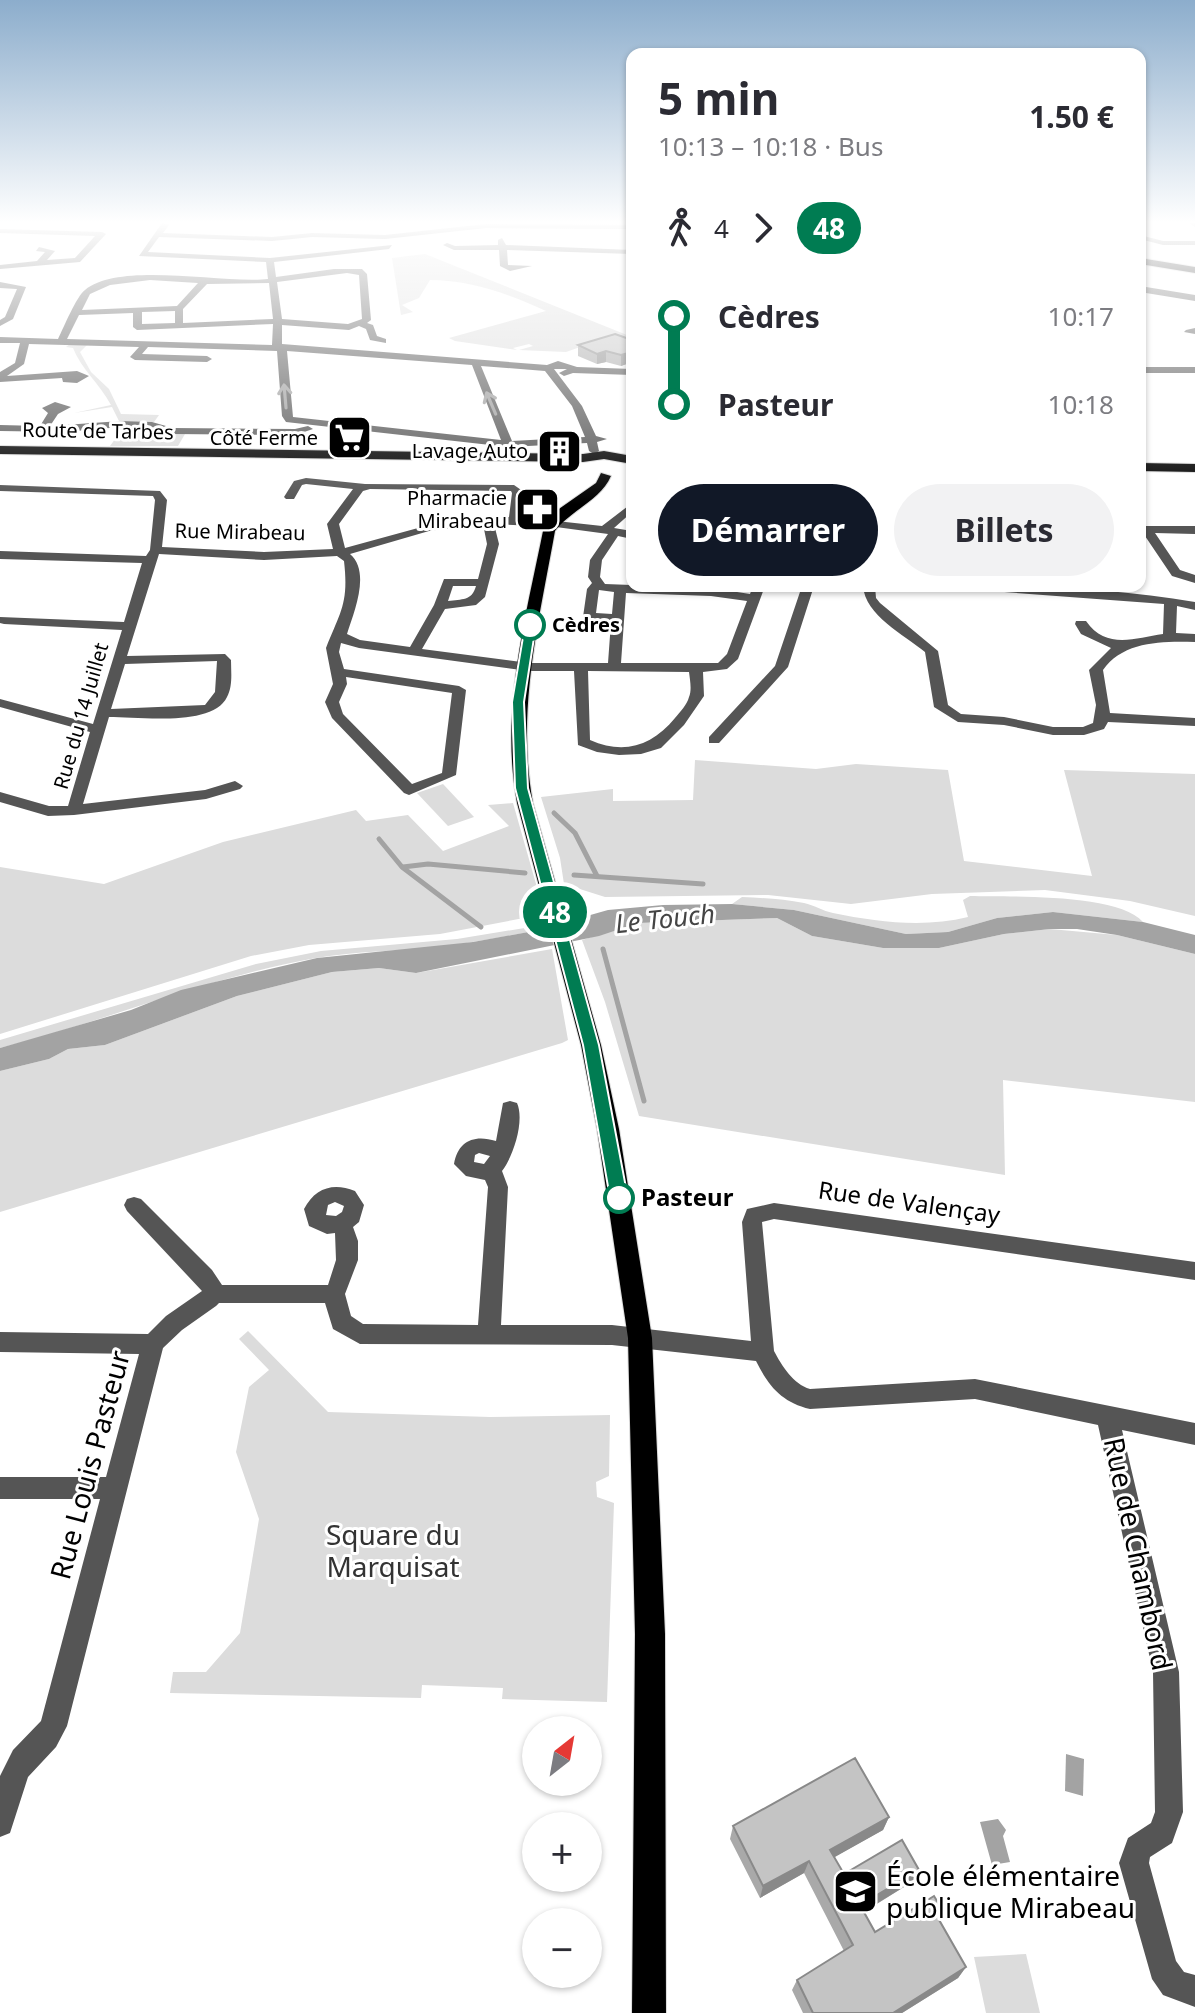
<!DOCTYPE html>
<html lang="fr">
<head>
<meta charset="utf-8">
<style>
	:root { --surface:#fff; --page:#f2f2f3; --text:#2b2b33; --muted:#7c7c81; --accent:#111827 }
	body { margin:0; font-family:"Noto Sans",sans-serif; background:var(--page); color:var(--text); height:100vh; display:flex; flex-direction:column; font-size:30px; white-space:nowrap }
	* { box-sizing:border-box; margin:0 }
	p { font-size:26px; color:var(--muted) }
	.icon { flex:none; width:44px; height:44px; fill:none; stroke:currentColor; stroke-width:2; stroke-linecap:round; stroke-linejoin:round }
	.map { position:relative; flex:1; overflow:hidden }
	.drawer { position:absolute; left:626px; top:48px; width:520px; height:544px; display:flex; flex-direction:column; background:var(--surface); border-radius:16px; box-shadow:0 2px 6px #0004 }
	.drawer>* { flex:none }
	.badge { padding:0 16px; border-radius:26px; font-size:28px; line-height:52px }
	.needle { width:52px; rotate:31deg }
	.buttons { position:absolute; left:522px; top:1716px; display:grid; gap:16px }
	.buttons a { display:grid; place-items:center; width:80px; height:80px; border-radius:50%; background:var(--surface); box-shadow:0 2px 6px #0004; font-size:40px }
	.map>.badge { position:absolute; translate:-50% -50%; box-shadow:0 0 0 4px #fff }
	.legs { display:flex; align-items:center; gap:12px; height:88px; padding:0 32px; font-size:26px }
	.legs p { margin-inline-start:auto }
	.summary { display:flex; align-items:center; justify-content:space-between; height:136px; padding:0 32px }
	h1 { font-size:44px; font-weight:700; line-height:60px }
	.primary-button { display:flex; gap:16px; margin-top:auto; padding:16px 32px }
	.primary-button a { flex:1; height:92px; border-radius:48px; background:var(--accent); color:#fff; font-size:32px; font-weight:700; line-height:92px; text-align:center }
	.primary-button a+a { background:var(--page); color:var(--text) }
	ul { padding:0 32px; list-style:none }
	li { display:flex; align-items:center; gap:28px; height:88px; font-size:30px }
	li i { display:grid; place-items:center; width:12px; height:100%; margin:0 10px; background:currentColor }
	li i::after { content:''; width:20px; height:20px; margin:-10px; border:6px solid; border-radius:50%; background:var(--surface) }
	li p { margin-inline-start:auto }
	li:first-child i { background:linear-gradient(#0000 50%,currentColor 0) }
	li:last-child i { background:linear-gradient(currentColor 50%,#0000 0) }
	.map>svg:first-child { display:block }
	.green { fill:#dcdcdc }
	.water { fill:#a3a3a3 }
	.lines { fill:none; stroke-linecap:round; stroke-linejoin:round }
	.stream { stroke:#a3a3a3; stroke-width:5 }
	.major-casing { stroke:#dbdbdb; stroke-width:2 }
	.minor { fill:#555; fill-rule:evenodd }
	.major { fill:#000; fill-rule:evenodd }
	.wall { fill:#a9a9a9 }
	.shaded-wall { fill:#898989 }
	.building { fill:#c4c4c4; stroke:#898989; stroke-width:2 }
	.oneway { stroke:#999 }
	.line-1 { fill:#007c52; stroke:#fff; stroke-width:2 }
	.stop-1-dot { fill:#fff; stroke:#007c52; stroke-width:4 }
	.labels { text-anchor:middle; stroke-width:6; stroke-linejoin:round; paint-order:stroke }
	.far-street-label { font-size:20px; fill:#000; stroke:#fff }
	.far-poi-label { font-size:20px; fill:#000; stroke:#fff; text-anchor:end }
	.far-stop-label { font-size:20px; font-weight:bold; fill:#000; stroke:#fff; text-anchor:start }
	.stop-label { font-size:24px; font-weight:bold; fill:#000; stroke:#fff; text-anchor:start }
	.street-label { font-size:24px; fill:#000; stroke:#fff }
	.water-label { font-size:26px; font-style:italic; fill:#444; stroke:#fff }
	.near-street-label { font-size:28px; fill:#000; stroke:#fff }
	.near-park-label { font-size:28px; fill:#333; stroke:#fff }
	.near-poi-label { font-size:28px; fill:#000; stroke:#fff; text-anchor:start }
</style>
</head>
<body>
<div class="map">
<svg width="1195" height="2013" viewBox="0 0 1195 2013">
	<rect width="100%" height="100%" fill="#fff"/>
	<g class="green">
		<path d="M425 254 632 337V349L603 339 566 352 519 350 533 346 529 344 513 348 517 350 455 341 449 338 546 311C509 294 471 280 430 280L419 298 402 305 413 312 401 315 392 258Z"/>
		<path d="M70 344 87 345 80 352 91 372 109 389 121 414 159 415 154 422 119 421 112 407 74 413 111 405C100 384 81 369 73 348L66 347Z"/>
		<path d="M124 427C145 428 163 434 185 434L178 446H110Z"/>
		<path d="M695 760 816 769 856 764 948 770 964 861 1092 876 1064 770 1195 774V916L1130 901 1045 890 932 894 851 904 768 895 605 897 564 884 560 858 541 797 613 789V801L693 800Z"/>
		<path d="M443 784 474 817 448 826 417 793Z"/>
		<path d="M513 803 546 919 529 917 440 934 309 945 251 956 0 1034V867L104 884 223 842 356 810 366 821 408 815 443 851 509 826 488 805Z"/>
		<path d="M970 896C1008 897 1118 893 1143 922L1053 912 997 918 948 932 906 934 794 910 732 904 742 897C763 898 784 899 804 903 814 905 823 911 833 913 877 922 924 928 968 917L963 900Z"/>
		<path d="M777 918 812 936 883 948H939L1004 934 1050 929 1117 935 1195 954V1102L1003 1080 1005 1175 639 1116 605 1002 582 940 638 923Z"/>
		<path d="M543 925 544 928 534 931C502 937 470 943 438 947 397 951 357 951 316 958 208 977 107 1021 0 1048V1040L256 964 321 951 457 939Z"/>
		<path d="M552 949 568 1040 562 1043 0 1212V1071L49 1059 68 1049 105 1045 237 996 332 972 379 968 416 973Z"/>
		<path d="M248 1331 328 1412 490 1417 610 1415 609 1476 596 1482 597 1497 614 1503 607 1702 502 1699 503 1688 422 1685 421 1698 170 1693 173 1672H206L240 1633 259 1519 236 1452 249 1387 269 1370 239 1339Z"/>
		<path d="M1026 1954 1040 2013H986L974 1957Z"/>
	</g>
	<g class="water">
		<path d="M732 904 794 910 906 934 948 932 997 918 1053 912 1143 922 1195 935V954L1117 935 1077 929H1050L1004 934 939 948H883L812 936 777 918 638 923 599 936 416 973 379 968 332 972 237 996 105 1045 68 1049 49 1059 0 1071V1048L131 1010 181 990 317 958 473 942 534 931 608 910 663 905Z"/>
		<path d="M1066 1754 1084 1759 1083 1796 1065 1791Z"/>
		<path d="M998 1819 1006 1830 1003 1836 1010 1862 992 1865 980 1822Z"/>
	</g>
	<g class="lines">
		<g class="stream">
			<path d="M554 813 575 833 597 876"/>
			<path d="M379 839 402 867 481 927"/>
			<path d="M403 867 428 864 525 873"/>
			<path d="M574 875 703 884"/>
			<path d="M603 949 644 1101"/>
		</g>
		<defs>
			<g id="major">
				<path d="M1140 258 1195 267V273L1140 264Z"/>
				<path d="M0 446 583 454 604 451 632 456V464L604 459 583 462 0 454Z"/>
				<path d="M1140 463 1195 464V472L1140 471Z"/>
				<path d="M601 473 611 476C601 500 571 510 555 531 539 621 516 711 533 803L601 1045 619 1129 652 1338 665 1634 666 2013H632L635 1634 628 1338 597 1129 581 1045 517 803C500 711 525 621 543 531L556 511 596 483Z"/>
			</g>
		</defs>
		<use href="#major" class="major-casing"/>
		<g class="minor">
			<path d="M162 223 169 225 163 233 272 237 312 233 385 235 486 224 632 225V229L486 228 385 239 312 237 272 241 159 237 148 252 270 258 392 245 389 249 274 262 276 277 334 269H362L367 274 371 320 367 323 373 325 377 336 386 339V343L370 340 366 329 359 326 349 330 282 325V344L547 365 558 361 577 367 632 369V375L573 373 564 376 559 373 567 369H554L582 406 596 436 607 439 597 442 599 451 594 454 589 451 587 443 508 447 286 422 282 416 277 351 148 347 142 354 207 356 212 359 207 362 135 360 130 357 139 347 29 344 24 364 7 376 77 371 89 376 77 383 63 382 62 378 0 382V372L15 363 20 343H0V337L58 339C64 327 76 297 85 290 120 261 222 284 268 279L266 262 139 256ZM347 273 359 275 362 319 348 324 282 319 277 282ZM150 280 198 283 177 306 82 310 90 294 110 285ZM269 283 273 319 183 323V309L207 284ZM175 311V323L142 324V312ZM133 313V327L137 330 273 324 272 345 67 339 79 315ZM287 351 472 365 501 440 293 417ZM481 366 545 371 572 406 585 437 512 441Z"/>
			<path d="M1189 223H1195V227Z"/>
			<path d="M0 229 102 232 106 234 80 262 0 269V265L37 261 45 252 36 251 39 247 55 251 47 260 75 258 95 236 0 233Z"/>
			<path d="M1140 235 1163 241H1195V245H1163L1140 239Z"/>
			<path d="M502 238 506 245 632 250V254L507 250 508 265 532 266 510 271 500 266 499 250H454L443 245 447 243 455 246 498 245V240Z"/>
			<path d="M0 282 26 287 13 319 0 326V320L5 317 17 289 0 288Z"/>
			<path d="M1140 286 1195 295V301L1140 292Z"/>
			<path d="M1195 328V334L1184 332 1186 330Z"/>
			<rect x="1140" y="367" width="55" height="6"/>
			<path d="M55 402 71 407 58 414 50 426 121 421 152 422 173 428 295 429 308 426 313 429 295 435 173 434 151 428 121 427 65 432 0 431V425L40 426 48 413 42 408Z"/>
			<path d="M306 478 365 484 514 485 524 492 520 517 602 526 632 503V512L614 528 632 531V539L618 536 602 560 600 577 605 584 711 588 750 594 753 586H765L738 659 727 669 703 672 704 696 684 725 661 748 641 754 619 755 597 752 578 745 574 671H529L359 648 341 643 339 652 344 669 459 686 466 690 456 775 409 795 404 793 332 718 325 702 333 684 326 648C340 612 349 604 344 561L337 556 264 560 159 554 127 656 225 654 231 660C231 672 233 686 227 697 213 727 139 717 109 717L83 804 205 790 235 781 243 786 240 789 206 799 74 815 48 816 0 802V792L49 806H68L90 732 0 707V699L93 724 122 630 4 624 0 623V617L124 622 142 563 0 559V551L146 556 150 550 155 500 153 496 0 491V485L160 491 167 500 162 547 264 552 333 549 327 524 353 489 306 484 302 485 294 499H286L284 497 294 481ZM370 489 511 491 512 493 509 517 429 525 345 548 339 524 363 491ZM483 524 487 544 478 579H444L434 605 410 647 360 640 347 634C354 612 371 572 350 554L429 531ZM494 524 556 527 608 534 590 560 588 577 592 583 587 589 583 617 589 621 611 622 608 663H529L422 649 445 609 476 605 485 597 499 544ZM453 586H476C472 601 462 599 448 601ZM599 590 614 592 612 614 596 613ZM626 593 711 596 747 601 727 654 718 663H621ZM217 661 215 692 205 705 111 709 125 664ZM588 671 689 672C690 680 692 690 689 697 687 705 680 712 675 718 652 746 624 755 590 740ZM346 677 452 693 442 773 412 784 343 714 339 702 347 684Z"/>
			<path d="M1140 526H1195V534L1155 533 1180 570 1195 575V583L1172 576 1143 533 1140 532Z"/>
			<path d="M802 586H814L788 667 719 743H709V737L775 666Z"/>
			<path d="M863 586H875L876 598 880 603 938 651 948 705 961 714 1004 717 1053 727H1083L1093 723 1096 705 1089 670 1111 648 1081 634 1075 624 1076 621H1086C1106 650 1135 638 1163 634L1164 604 977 590 971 586C1046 586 1121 589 1195 602V610L1177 606 1176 633 1195 634V642C1163 641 1123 641 1103 670L1110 713 1195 718V726L1108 722 1104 729 1084 735H1053L1004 725 958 722 934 707 925 652C904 635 865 615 863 586Z"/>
			<path d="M510 1101 517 1103C525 1121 513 1157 502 1171L508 1187 501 1325H612L751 1341 742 1222 747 1209 774 1203 1195 1262V1280L774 1219 762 1222 774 1351C782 1366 793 1384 810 1389L975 1379 1195 1423V1445L1122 1430 1179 1672 1183 1812 1172 1843 1150 1857 1149 1863 1176 1961 1184 1972 1195 1975V2007L1163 1995 1152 1979 1119 1863 1128 1838 1151 1823 1155 1812 1153 1672 1098 1425 975 1399 810 1409C782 1402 769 1387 756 1361L612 1345 360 1344 333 1329 325 1303H219L216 1306 182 1330 163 1348 67 1726 56 1747 28 1777 10 1833 0 1837V1776L13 1750 41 1721 100 1499H0V1477H106L139 1354 0 1352V1332L148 1334 166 1316 202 1291 127 1211 124 1205 127 1199 134 1197 141 1199 212 1270 222 1285H328L336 1260 335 1233 327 1234 309 1226 304 1209C315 1188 333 1182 355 1191L364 1205 359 1222 353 1227 358 1241V1260L345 1294 351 1316 363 1324 478 1325 488 1187 485 1180 466 1176 454 1164C458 1141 474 1134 496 1141L503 1103ZM479 1153 490 1156 484 1164 474 1162 475 1155ZM335 1202 344 1206 342 1212 336 1216 326 1215 328 1205Z"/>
		</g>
		<use href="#major" class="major"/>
	</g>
	<g class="wall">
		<path d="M632 340V362L621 366 606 362 597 364 578 356V345Z"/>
		<path d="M889 1817 883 1830 834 1857 844 1874 919 1870 912 1882 864 1912 875 1932 945 1914 940 1922 966 1967 958 1978 902 2013H803L792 1990 797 1980 844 1951 804 1873 760 1898 730 1839 733 1826Z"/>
	</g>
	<g class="shaded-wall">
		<path d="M606 351V362L597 364V354Z"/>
		<path d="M632 352V362L621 366V355Z"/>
		<path d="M889 1817 883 1830 826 1862 830 1850Z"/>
		<path d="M809 1861 804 1873 760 1898 763 1886Z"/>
		<path d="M919 1870 912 1882 855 1917 860 1905Z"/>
		<path d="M966 1967 958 1978 902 2013H893Z"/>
	</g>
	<g class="building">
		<path d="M615 334 632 340V352L621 355 606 351 597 354 578 345Z"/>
		<path d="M855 1758 889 1817 830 1850 844 1874 902 1840 919 1870 860 1905 875 1932 934 1896 945 1914 938 1918 966 1967 893 2013H813L797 1980 853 1945 809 1861 763 1886 733 1826Z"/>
	</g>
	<defs><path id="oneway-shaft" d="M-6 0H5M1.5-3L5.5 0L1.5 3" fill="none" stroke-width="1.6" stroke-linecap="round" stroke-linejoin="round" transform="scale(2)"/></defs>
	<g class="oneway">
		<use href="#oneway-shaft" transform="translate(285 396) rotate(-95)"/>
		<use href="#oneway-shaft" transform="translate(491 403) rotate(-113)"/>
	</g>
	<linearGradient id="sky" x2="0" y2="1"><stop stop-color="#8cadcc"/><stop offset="0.44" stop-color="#fff"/><stop offset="1" stop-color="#fff" stop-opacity="0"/></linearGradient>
	<rect width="1195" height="505" fill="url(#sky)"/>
	<path class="line-1" d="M530 621 536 625 524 702 528 788 599 1045 628 1198 619 1205 610 1198 583 1045 515 788 512 702 525 625Z"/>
	<defs>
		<symbol id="supermarket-square" viewBox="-11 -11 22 22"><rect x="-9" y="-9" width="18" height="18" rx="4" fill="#000" stroke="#fff"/><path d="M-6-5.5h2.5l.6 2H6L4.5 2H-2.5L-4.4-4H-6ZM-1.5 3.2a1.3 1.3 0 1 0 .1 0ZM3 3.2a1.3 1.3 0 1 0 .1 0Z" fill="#fff"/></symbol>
		<symbol id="building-square" viewBox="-11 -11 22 22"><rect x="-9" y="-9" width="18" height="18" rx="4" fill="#000" stroke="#fff"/><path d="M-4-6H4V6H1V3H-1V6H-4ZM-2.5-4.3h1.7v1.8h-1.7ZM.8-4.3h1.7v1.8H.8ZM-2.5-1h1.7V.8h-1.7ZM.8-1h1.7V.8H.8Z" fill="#fff"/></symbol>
		<symbol id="pharmacy-square" viewBox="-11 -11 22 22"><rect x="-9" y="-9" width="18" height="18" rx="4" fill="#000" stroke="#fff"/><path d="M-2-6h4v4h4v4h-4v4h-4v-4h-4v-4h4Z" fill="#fff"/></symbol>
		<symbol id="school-square" viewBox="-11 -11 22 22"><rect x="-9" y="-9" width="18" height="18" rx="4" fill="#000" stroke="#fff"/><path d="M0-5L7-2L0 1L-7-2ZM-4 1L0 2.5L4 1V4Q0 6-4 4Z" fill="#fff"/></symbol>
	</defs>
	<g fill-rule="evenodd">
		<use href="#supermarket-square" x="324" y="412" width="51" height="51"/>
		<use href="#building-square" x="534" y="426" width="51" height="51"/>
		<use href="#pharmacy-square" x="512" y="484" width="51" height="51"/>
		<use href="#school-square" x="830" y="1866" width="51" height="51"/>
	</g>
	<g class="stop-1-dot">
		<circle cx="530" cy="625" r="14"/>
		<circle cx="619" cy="1198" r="14"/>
	</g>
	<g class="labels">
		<g class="far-street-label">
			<text transform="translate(98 431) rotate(1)" y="7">Route de Tarbes</text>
			<text transform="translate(240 532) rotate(1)" y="7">Rue Mirabeau</text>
			<text transform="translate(81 716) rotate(-74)" y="7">Rue du 14 Juillet</text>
		</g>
		<g class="far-poi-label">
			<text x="318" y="445">Côté Ferme</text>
			<text x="528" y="458">Lavage Auto</text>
			<text x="507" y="505">Pharmacie<tspan x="507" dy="23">Mirabeau</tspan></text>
		</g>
		<g class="far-stop-label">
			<text x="552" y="632">Cèdres</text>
		</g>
		<g class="stop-label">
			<text x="641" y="1206">Pasteur</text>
		</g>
		<g class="street-label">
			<text transform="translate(909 1203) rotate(8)" y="8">Rue de Valençay</text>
		</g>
		<g class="water-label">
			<text transform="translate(665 919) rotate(-6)" y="9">Le Touch</text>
		</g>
		<g class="near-street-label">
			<text transform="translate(90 1465) rotate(-75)" y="10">Rue Louis Pasteur</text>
			<text transform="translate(1138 1554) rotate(78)" y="10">Rue de Chambord</text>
		</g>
		<g class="near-park-label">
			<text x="393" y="1545">Square du<tspan x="393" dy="32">Marquisat</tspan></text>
		</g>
		<g class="near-poi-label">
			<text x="886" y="1886">École élémentaire<tspan x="886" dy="32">publique Mirabeau</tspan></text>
		</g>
	</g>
</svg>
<div class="buttons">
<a><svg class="needle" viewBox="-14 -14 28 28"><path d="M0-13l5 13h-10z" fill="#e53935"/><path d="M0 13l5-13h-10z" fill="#7c7c81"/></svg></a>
<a>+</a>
<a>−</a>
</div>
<b class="badge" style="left:555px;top:912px;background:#007c52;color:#fff">48</b>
<section class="drawer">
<div class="summary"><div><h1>5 min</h1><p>10:13 – 10:18 · Bus</p></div><b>1.50 €</b></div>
<div class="legs"><svg class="icon" aria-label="walk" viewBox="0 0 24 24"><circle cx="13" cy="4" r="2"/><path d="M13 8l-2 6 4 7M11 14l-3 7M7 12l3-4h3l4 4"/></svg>4<svg class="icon" aria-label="forward" viewBox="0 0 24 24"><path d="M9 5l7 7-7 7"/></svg><b class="badge" style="background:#007c52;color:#fff">48</b></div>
<ul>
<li><i style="color:#007c52"></i><b>Cèdres</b><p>10:17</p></li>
<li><i style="color:#007c52"></i><b>Pasteur</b><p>10:18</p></li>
</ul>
<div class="primary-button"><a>Démarrer</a><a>Billets</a></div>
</section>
</div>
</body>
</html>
